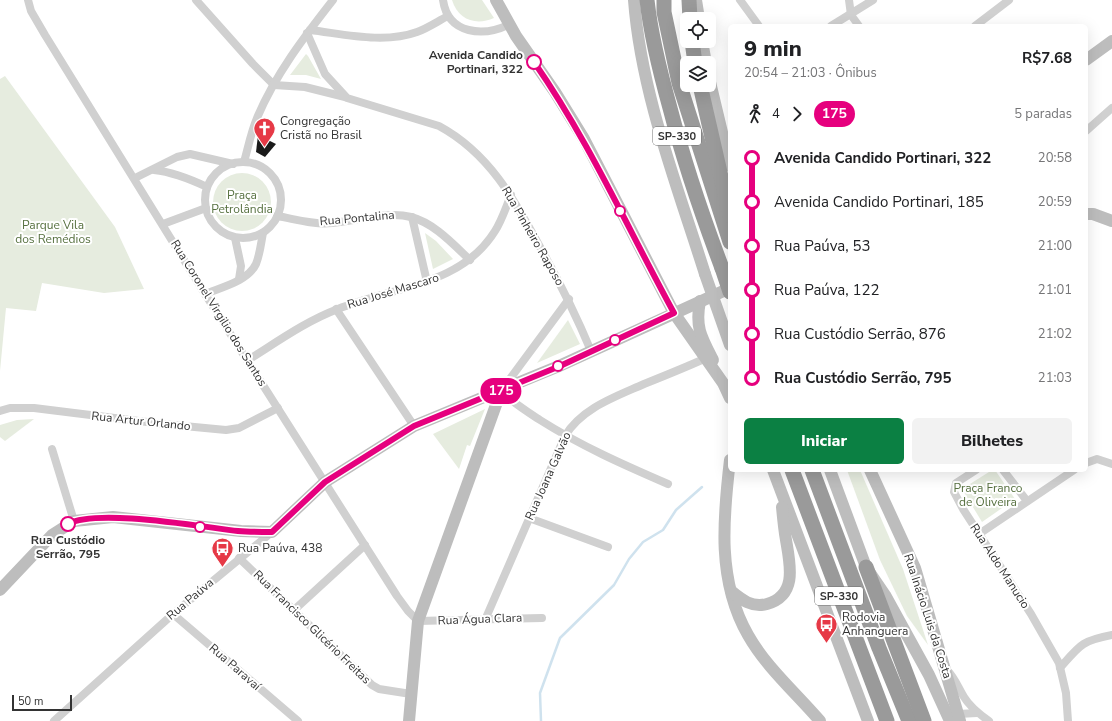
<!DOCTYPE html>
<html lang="pt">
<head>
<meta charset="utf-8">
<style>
	:root { --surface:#fff; --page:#f2f2f2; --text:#202124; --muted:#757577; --accent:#0b8043 }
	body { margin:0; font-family:"Nunito Sans",sans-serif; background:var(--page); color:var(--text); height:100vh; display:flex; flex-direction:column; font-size:15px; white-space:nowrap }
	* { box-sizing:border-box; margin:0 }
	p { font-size:13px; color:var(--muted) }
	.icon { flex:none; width:22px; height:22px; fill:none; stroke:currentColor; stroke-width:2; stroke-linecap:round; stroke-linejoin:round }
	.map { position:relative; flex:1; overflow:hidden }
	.details { position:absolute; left:728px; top:24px; width:360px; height:448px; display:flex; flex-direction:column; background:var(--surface); border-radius:6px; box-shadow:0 4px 16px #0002 }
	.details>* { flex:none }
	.badge { padding:0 8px; border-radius:13px; font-size:14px; line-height:26px }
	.buttons { position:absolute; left:680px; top:12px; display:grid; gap:8px }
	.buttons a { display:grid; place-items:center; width:36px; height:36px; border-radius:6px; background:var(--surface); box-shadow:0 4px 16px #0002; font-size:20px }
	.scale { position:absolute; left:12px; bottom:10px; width:60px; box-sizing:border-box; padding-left:4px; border:2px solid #333; border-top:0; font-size:11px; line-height:14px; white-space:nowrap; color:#333; -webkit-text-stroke:3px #fff; paint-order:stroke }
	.map>.badge { position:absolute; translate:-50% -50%; box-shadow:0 0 0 2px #fff }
	.legs { display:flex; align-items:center; gap:6px; height:44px; padding:0 16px; font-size:13px }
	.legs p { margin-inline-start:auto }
	.summary { display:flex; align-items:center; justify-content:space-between; height:68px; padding:0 16px }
	h1 { font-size:22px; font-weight:800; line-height:30px }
	.action { display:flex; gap:8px; margin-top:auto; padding:8px 16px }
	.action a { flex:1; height:46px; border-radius:6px; background:var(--accent); color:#fff; font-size:16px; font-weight:800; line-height:46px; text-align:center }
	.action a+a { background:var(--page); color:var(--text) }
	ul { padding:0 16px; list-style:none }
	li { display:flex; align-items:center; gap:14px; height:44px; font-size:15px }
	li i { display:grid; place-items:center; width:6px; height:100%; margin:0 5px; background:currentColor }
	li i::after { content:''; width:10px; height:10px; margin:-5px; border:3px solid; border-radius:50%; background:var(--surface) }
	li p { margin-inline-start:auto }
	li:first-child i { background:linear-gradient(#0000 50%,currentColor 0) }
	li:last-child i { background:linear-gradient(currentColor 50%,#0000 0) }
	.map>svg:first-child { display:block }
	.green { fill:#e6ecdf }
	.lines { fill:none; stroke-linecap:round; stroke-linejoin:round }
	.stream { stroke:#cfe2ee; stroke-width:2.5 }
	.building { fill:#1a1a1a }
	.street { stroke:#d0d0d0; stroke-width:8 }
	.secondary { stroke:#bdbdbd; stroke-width:12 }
	.highway { stroke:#9a9a9a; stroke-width:15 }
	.secondary-bridge { stroke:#bdbdbd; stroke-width:12 }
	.highway-bridge { stroke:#9a9a9a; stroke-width:15 }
	.line-1-casing { stroke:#fff; stroke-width:9 }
	.line-1 { stroke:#e6007e; stroke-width:6 }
	.stop-1-dot { fill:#fff; stroke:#e6007e; stroke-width:2 }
	.labels { text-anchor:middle; stroke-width:4; stroke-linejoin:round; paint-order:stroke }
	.shield { fill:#fff; stroke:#707070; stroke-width:1 }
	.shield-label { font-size:11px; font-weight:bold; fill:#333 }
	.stop-label { font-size:12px; font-weight:bold; fill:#333; stroke:#fff; text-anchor:end }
	.poi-label { font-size:12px; fill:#333; stroke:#fff; text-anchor:start }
	.park-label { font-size:12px; fill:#56703f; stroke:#fff }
	.street-label { font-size:12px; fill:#333; stroke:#fff }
</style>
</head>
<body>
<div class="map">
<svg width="1112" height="721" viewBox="0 0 1112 721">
	<rect width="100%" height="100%" fill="#fff"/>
	<g class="green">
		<path d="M452 0H482L494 18C476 26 458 20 452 0Z"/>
		<path d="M306 54 308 56 321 79 306 75H290Z"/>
		<path d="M5 76 115 227 144 289 104 293 42 283 36 311 6 308 0 371V79Z"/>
		<circle cx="242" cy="202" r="29"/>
		<path d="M425 233 436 241 453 259 433 269Z"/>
		<path d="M568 320 580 344 537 363Z"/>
		<path d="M485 409 470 446 467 445 459 469 433 434Z"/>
		<path d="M34 419 5 441 0 437V425L17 420Z"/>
		<path d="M847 470H860L903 569 928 645 907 616 880 560Z"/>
		<path d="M995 470 1015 499 982 522 962 489 989 472Z"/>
	</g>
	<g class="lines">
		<path class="stream" d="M541 721 540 693 560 638 614 585 629 559 643 542 663 530 676 510 702 487"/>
	</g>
	<path class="building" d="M258 135 276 144 265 157 256 152Z"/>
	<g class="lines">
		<g class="street">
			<path d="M28 0 31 11 45 35 205 294 397 596 408 611 418 621 542 618"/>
			<path d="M196 0 253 64 274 85"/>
			<path d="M443 0C448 35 484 37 510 24"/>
			<path d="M740 0 759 26"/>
			<path d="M849 0 851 15 859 26"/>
			<path d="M831 26 873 0"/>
			<path d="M975 26 1009 0"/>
			<path d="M310 30C344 34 384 44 417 32 428 28 438 21 448 16"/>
			<path d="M307 33 325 74 347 98 439 126C489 153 514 199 540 247 559 281 576 315 591 351"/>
			<path d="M274 85 305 87 345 97"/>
			<path d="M1086 131 1112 108"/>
			<path d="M244 162C248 148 251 132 257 118 275 75 304 37 333 0"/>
			<circle cx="243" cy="200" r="38"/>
			<path d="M154 170C173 172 190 179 207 187"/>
			<path d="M135 178 177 157 190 154 233 164"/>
			<path d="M277 216C295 219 314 225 332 223 356 221 387 211 411 217 434 223 453 244 470 260"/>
			<path d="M412 217 427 282"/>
			<path d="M163 224 206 208"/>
			<path d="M235 238 241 266 239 279"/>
			<path d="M205 294C222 287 248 281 256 264 260 254 261 243 263 233"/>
			<path d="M569 299 501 391C513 403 526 411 540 420 581 446 624 465 668 484"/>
			<path d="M336 309 414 426"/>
			<path d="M248 360C277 342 306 321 338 309 392 287 461 286 495 231 502 220 506 207 511 195"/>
			<path d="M0 411 10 408H34L163 424 226 430 239 428 278 408"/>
			<path d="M52 449 74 521"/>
			<path d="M1086 463 1097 459 1112 464"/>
			<path d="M976 470 956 483 954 492 963 509 1031 614 1059 663 1066 693 1068 721"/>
			<path d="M1003 470 1027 501"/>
			<path d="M529 518 608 547"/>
			<path d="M979 534 1074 470"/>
			<path d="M239 558 372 685 379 689 411 694"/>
			<path d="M293 611 365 545"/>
			<path d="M173 614 298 721"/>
			<path d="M485 620 565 436C582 408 615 397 644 384 664 376 684 368 704 359"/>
			<path d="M1060 668C1080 645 1081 641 1112 635"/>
			<path d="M947 670C955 678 958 687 964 697 970 707 979 714 989 721"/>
			<path d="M958 714 977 713"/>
			<path d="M54 721 173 614 272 532"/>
		</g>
		<g class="secondary">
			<path d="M496 0 516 36 555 92 584 139 674 313 723 383 730 398"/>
			<path d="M634 0C641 93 677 185 705 274"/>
			<path d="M696 0 699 19"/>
			<path d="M702 41 706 63"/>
			<path d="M1086 60 1112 41"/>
			<path d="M709 78 730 166"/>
			<path d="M1086 214H1093L1112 221"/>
			<path d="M700 301C695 327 701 337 713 360"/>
			<path d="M730 460C723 519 717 581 748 635 766 667 796 693 820 721"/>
			<path d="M773 470 868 721"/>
			<path d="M830 470 866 567 885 595 929 675 950 721"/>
			<path d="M870 470 915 568 960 721"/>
			<path d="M0 590 52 535 74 521 113 517 241 531 272 532 325 482 414 426 559 366 730 288"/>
			<path d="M731 591C742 600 752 608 767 604 798 595 790 564 786 540 784 529 783 518 782 507"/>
			<path d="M409 721 418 621 501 391"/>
		</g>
		<g class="highway">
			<path d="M647 0C651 37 660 72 670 108 684 162 702 215 722 268"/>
			<path d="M664 0V12L679 83 730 242"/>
			<path d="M689 0 690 19"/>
			<path d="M692 41 695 63"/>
			<path d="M700 85 730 216"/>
			<path d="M792 470 887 721"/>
			<path d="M812 470 879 648 909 721"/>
			<path d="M866 567 924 721"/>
		</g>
		<path class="secondary-bridge" d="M705 274 730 345"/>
		<path class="highway-bridge" d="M722 268 730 292"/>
	</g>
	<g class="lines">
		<defs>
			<path id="line-1" d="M68 524C97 508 202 527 238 531 249 532 261 532 272 532L325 482 414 426 560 366 674 313C628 229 589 141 534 62"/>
		</defs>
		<use href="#line-1" class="line-1-casing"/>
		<use href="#line-1" class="line-1"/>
	</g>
	<defs>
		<symbol id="church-pin" viewBox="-11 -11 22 30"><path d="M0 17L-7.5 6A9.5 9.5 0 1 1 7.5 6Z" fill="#e63946" stroke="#fff"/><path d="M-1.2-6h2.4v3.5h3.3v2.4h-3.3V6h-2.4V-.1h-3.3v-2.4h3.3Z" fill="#fff"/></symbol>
		<symbol id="bus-pin" viewBox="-11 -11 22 30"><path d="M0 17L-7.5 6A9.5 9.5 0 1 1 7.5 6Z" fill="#e63946" stroke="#fff"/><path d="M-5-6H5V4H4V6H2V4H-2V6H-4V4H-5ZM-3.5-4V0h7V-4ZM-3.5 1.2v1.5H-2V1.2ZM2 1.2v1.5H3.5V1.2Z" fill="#fff"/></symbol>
	</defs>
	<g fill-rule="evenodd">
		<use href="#church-pin" x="252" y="116" width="25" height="34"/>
		<use href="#bus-pin" x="210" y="536" width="25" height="34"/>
		<use href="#bus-pin" x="814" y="612" width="25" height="34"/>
	</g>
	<g class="stop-1-dot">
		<circle cx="534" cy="62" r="7"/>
		<circle cx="620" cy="211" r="5"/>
		<circle cx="615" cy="340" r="5"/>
		<circle cx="558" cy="366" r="5"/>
		<circle cx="68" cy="524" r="7"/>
		<circle cx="200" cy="527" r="5"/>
	</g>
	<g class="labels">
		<g class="shield">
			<rect x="653" y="127" width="48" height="18" rx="3"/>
			<rect x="815" y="587" width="48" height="18" rx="3"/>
		</g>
		<g class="shield-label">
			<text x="677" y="140">SP-330</text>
			<text x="839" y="600">SP-330</text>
		</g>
		<g class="stop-label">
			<text x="523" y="59">Avenida Candido<tspan x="523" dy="14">Portinari, 322</tspan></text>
			<text x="68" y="544" text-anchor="middle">Rua Custódio<tspan x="68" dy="14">Serrão, 795</tspan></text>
		</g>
		<g class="poi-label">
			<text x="280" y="125">Congregação<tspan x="280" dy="14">Cristã no Brasil</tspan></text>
			<text x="238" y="552">Rua Paúva, 438</text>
			<text x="842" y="621">Rodovia<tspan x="842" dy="14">Anhanguera</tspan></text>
		</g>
		<g class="park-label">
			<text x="242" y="199">Praça<tspan x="242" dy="14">Petrolândia</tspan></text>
			<text x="53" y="229">Parque Vila<tspan x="53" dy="14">dos Remédios</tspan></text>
			<text x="988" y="492">Praça Franco<tspan x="988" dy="14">de Oliveira</tspan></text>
		</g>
		<g class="street-label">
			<text transform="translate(357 218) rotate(-5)" y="4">Rua Pontalina</text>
			<text transform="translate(533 236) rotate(60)" y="4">Rua Pinheiro Raposo</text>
			<text transform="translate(393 291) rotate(-17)" y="4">Rua José Mascaro</text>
			<text transform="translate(219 313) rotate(58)" y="4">Rua Coronel Virgilio dos Santos</text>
			<text transform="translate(141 421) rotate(6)" y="4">Rua Artur Orlando</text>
			<text transform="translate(548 476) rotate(-66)" y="4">Rua Joana Galvão</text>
			<text transform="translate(1000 566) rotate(57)" y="4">Rua Aldo Manucio</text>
			<text transform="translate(190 599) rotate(-40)" y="4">Rua Paúva</text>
			<text transform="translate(928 616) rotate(72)" y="4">Rua Inácio Luis da Costa</text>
			<text transform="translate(480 619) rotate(-2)" y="4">Rua Água Clara</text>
			<text transform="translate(312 627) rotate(44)" y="4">Rua Francisco Glicério Freitas</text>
			<text transform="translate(235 667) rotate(41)" y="4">Rua Paravaí</text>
		</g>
	</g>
</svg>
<div class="buttons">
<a><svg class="icon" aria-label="locate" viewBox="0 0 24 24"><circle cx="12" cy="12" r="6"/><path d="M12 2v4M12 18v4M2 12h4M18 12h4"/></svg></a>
<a><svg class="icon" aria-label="layers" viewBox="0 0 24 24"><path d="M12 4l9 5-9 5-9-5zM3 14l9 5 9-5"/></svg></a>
</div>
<div class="scale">50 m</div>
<b class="badge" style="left:501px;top:391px;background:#e6007e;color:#fff">175</b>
<section class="details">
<div class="summary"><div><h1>9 min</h1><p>20:54 – 21:03 · Ônibus</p></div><b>R$7.68</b></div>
<div class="legs"><svg class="icon" aria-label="walk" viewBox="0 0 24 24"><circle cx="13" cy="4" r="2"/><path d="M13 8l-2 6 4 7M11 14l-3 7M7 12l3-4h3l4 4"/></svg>4<svg class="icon" aria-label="forward" viewBox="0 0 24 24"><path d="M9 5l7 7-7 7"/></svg><b class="badge" style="background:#e6007e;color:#fff">175</b><p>5 paradas</p></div>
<ul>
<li><i style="color:#e6007e"></i><b>Avenida Candido Portinari, 322</b><p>20:58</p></li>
<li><i style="color:#e6007e"></i><span>Avenida Candido Portinari, 185</span><p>20:59</p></li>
<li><i style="color:#e6007e"></i><span>Rua Paúva, 53</span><p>21:00</p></li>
<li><i style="color:#e6007e"></i><span>Rua Paúva, 122</span><p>21:01</p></li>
<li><i style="color:#e6007e"></i><span>Rua Custódio Serrão, 876</span><p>21:02</p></li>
<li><i style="color:#e6007e"></i><b>Rua Custódio Serrão, 795</b><p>21:03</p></li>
</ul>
<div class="action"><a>Iniciar</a><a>Bilhetes</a></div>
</section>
</div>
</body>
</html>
